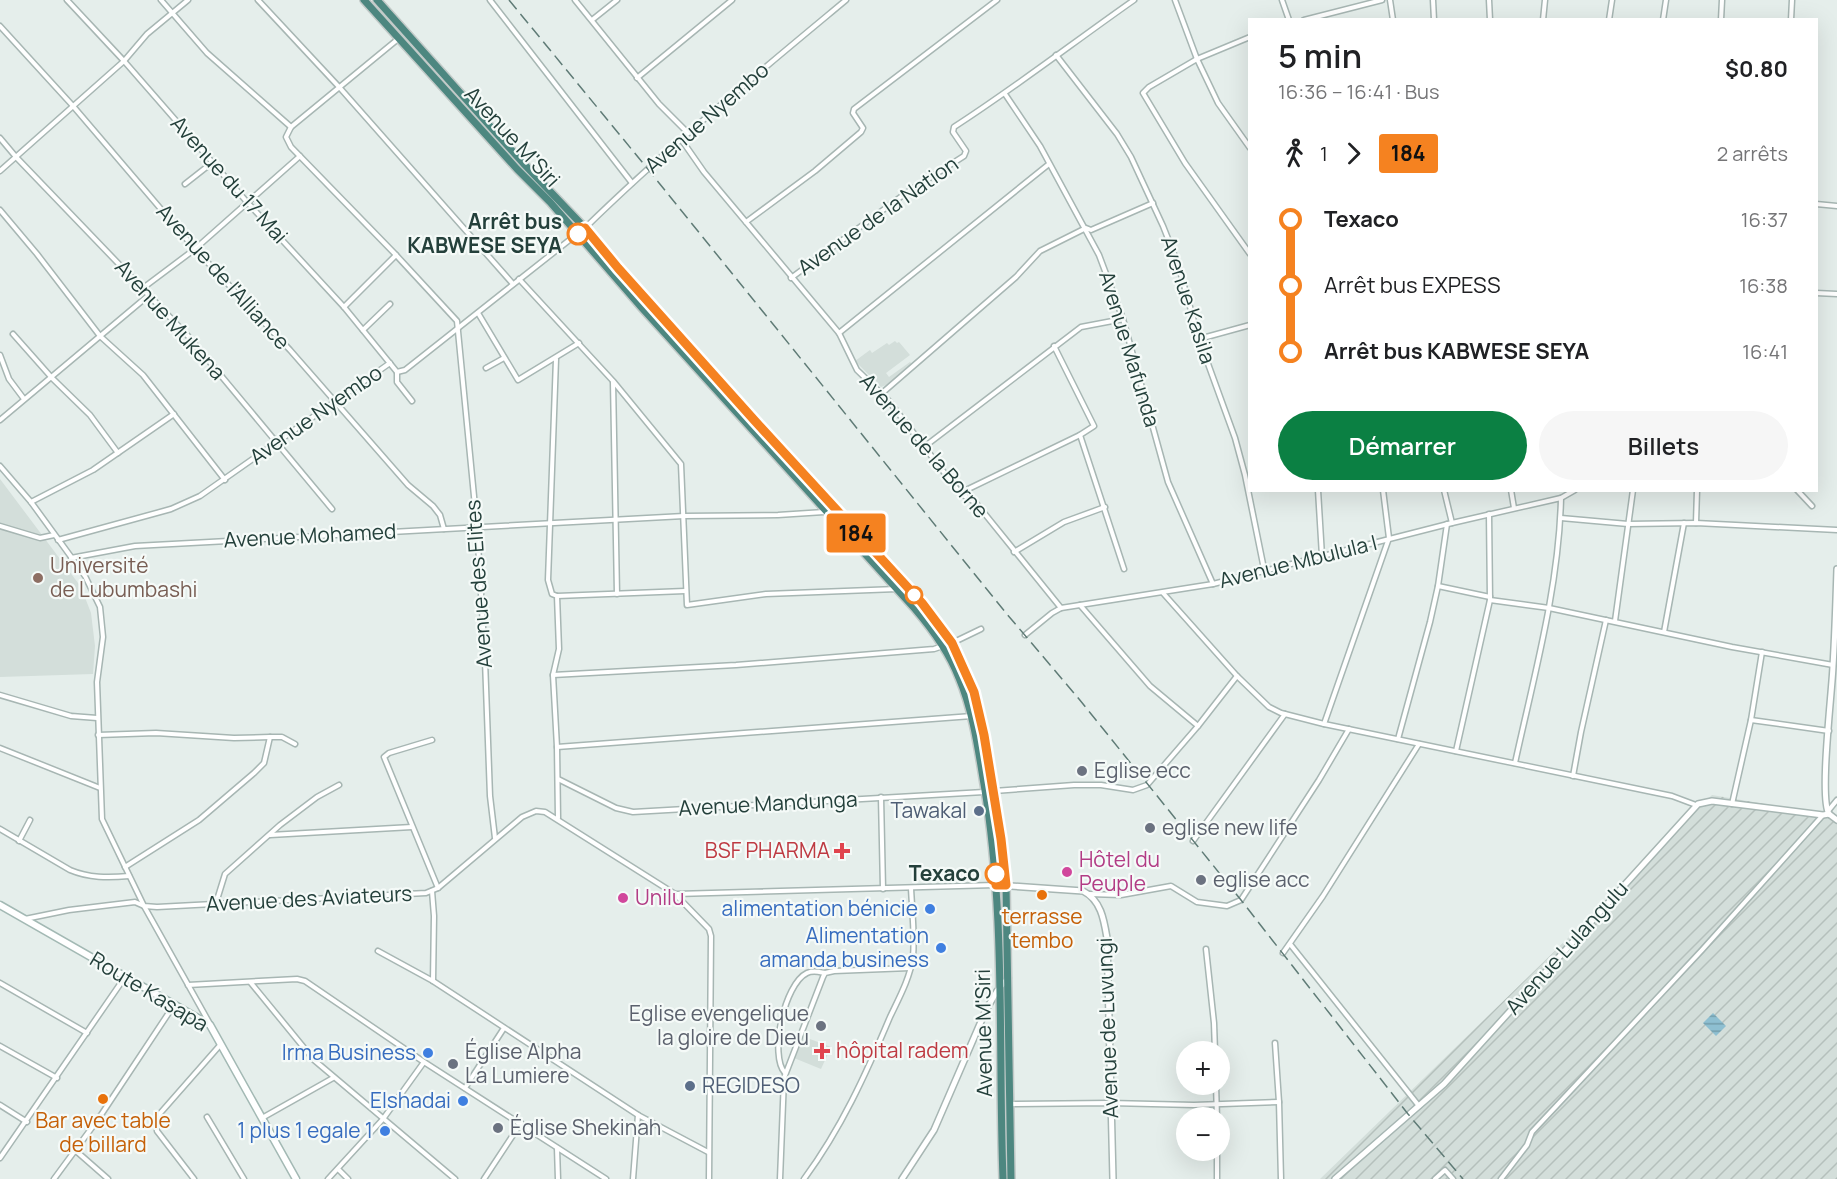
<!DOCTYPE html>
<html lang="fr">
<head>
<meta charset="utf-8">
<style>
	:root { --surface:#fff; --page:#f6f6f6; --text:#202124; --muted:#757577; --accent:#0b8043 }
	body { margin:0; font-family:Manrope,sans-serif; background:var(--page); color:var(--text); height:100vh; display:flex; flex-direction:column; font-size:22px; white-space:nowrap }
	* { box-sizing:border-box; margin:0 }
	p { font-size:20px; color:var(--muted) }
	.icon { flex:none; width:33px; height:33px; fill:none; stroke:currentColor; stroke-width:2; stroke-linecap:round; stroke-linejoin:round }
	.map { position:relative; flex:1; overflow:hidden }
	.sheet { position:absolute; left:1248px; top:18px; width:570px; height:474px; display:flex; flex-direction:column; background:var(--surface); border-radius:0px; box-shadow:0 6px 24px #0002 }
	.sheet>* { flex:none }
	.badge { padding:0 12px; border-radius:4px; font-size:21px; line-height:39px }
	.controls { position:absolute; left:1176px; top:1041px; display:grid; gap:12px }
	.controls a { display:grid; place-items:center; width:54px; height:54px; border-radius:50%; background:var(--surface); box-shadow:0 6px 24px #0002; font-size:30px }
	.map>.badge { position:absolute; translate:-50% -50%; box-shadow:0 0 0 3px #fff }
	.legs { display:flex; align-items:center; gap:9px; height:66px; padding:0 30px; font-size:20px }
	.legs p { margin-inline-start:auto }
	.headline { display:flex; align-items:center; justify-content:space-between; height:102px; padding:0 30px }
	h1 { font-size:33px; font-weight:600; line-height:45px }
	.primary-button { display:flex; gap:12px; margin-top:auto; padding:12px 30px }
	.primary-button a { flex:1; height:69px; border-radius:36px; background:var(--accent); color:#fff; font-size:24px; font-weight:600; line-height:69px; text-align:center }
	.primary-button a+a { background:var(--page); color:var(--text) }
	ul { padding:0 30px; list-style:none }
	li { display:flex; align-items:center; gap:21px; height:66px; font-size:22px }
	li i { display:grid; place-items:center; width:9px; height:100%; margin:0 8px; background:currentColor }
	li i::after { content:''; width:15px; height:15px; margin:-8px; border:4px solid; border-radius:50%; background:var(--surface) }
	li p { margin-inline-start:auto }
	li:first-child i { background:linear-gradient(#0000 50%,currentColor 0) }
	li:last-child i { background:linear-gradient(currentColor 50%,#0000 0) }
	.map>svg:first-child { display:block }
	.built { fill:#d3deda }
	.industrial { fill:url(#industrial-furrows) }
	.water { fill:url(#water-rules) }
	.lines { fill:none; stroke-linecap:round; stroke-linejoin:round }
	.minor-casing { stroke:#a7b6b3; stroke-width:7 }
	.tertiary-casing { stroke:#a7b6b3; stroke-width:8 }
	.secondary-casing { stroke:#a3b9b4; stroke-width:9 }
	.trunk-casing { stroke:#c2cac8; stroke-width:10 }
	.minor { stroke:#fff; stroke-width:4 }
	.tertiary { stroke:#fff; stroke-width:5 }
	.secondary { stroke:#fff; stroke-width:6 }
	.trunk { stroke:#4d8780; stroke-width:7 }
	.rail { stroke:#5f7b76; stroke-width:1.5; stroke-dasharray:12 6; stroke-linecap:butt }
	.line-1-casing { stroke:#fff; stroke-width:14 }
	.line-1 { stroke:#f58220; stroke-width:9 }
	.stop-1-dot { fill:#fff; stroke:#f58220; stroke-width:3 }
	.education-dot { fill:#8d6e63; stroke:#f5faf8; stroke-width:2 }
	.worship-dot { fill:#6b7280; stroke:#f5faf8; stroke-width:2 }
	.service-dot { fill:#5c6f8a; stroke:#f5faf8; stroke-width:2 }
	.health-dot { fill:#e0444e; stroke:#f5faf8; stroke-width:2 }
	.hotel-dot { fill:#d1479c; stroke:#f5faf8; stroke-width:2 }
	.food-dot { fill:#e8710a; stroke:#f5faf8; stroke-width:2 }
	.shop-dot { fill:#3f7fe0; stroke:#f5faf8; stroke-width:2 }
	.labels { text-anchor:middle; stroke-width:4.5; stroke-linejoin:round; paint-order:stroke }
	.street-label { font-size:21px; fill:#24403b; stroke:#f5faf8 }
	.stop-label { font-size:21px; font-weight:bold; fill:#24403b; stroke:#f5faf8; text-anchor:end }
	.education-label { font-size:21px; fill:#785e54; stroke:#f5faf8; text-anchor:start }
	.worship-label { font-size:21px; fill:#5b616d; stroke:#f5faf8; text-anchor:start }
	.service-label { font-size:21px; fill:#4e5e75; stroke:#f5faf8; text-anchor:end }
	.health-label { font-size:21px; fill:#be3a42; stroke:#f5faf8; text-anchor:end }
	.hotel-label { font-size:21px; fill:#b23c85; stroke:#f5faf8; text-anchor:start }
	.shop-label { font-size:21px; fill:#366cbe; stroke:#f5faf8; text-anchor:end }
	.food-label { font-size:21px; fill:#c56008; stroke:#f5faf8 }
</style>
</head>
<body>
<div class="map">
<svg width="1837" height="1179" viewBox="0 0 1837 1179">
	<defs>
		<pattern id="industrial-furrows" width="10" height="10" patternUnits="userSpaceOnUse" patternTransform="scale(1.5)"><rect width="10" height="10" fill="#d3deda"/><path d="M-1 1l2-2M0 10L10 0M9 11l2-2" fill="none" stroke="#b5c0bc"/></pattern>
		<pattern id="water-rules" width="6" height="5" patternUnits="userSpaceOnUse" patternTransform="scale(1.5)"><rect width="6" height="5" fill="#8ebfd1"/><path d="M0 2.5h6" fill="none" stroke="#749dab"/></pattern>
	</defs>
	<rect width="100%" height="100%" fill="#e5eeeb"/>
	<g class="built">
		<path d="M895 341 897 343 899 342 910 355 886 373 889 377 910 362 912 364 891 383 881 387 855 361 870 350 872 353 887 343 889 345Z"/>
		<path d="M0 479 81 587 91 613 95 646 93 674 0 677Z"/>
		<path d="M802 1036 831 1047 821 1069 794 1058Z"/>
	</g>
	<path class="industrial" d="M1712 795 1837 816V1179H1320L1630 878 1646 858Z"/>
	<path class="water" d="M1713 1013 1726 1026 1716 1036 1703 1023Z"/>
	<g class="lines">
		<defs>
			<g id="minor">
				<path d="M67 0 124 61 247 202 344 307 397 372 405 370 577 234"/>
				<path d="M161 0 207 53 291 127 398 39"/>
				<path d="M258 0 340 88 513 284"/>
				<path d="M490 0 632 183"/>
				<path d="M575 0 659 104 688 133"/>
				<path d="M1175 0 1197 59 1218 103 1250 148"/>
				<path d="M1282 0 1289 20"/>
				<path d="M1390 0 1393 20"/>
				<path d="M1433 0 1434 20"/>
				<path d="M1489 0 1490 20"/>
				<path d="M592 20 617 0"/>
				<path d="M1304 20 1382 0"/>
				<path d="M1543 20 1545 0"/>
				<path d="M1609 20 1612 0"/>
				<path d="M1663 20 1666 0"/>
				<path d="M1721 20 1722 0"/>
				<path d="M1791 20 1792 0"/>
				<path d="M0 26 73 106 195 249 290 350 408 485 433 506 440 515 444 529"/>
				<path d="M1250 37 1197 59 1149 87 1143 93 1185 163 1250 254"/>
				<path d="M1056 55 1117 134 1131 157 1163 226 1178 264 1199 339 1235 438 1245 475 1264 569"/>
				<path d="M637 78 732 0"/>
				<path d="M1005 94 1040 146 1099 255 1123 319 1168 482 1213 584"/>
				<path d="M291 127 286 137 291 147 396 255 457 321 477 527 485 660 490 796 495 838"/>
				<path d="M0 138 16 157 188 336 332 509"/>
				<path d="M681 139 704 172 839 333 857 370 888 400 960 493 976 503 1061 608"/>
				<path d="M0 171 124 61 147 34 188 0"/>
				<path d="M185 184 213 162"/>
				<path d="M1816 204 1837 206"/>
				<path d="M0 210 37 254 100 336 143 375 225 480"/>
				<path d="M746 222 815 171 861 132 863 128 853 113 854 109 997 0"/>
				<path d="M585 228C668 147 757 74 846 0"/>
				<path d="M791 278 906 193 964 156 966 151 953 132 954 127C1016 87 1074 42 1134 0"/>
				<path d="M519 279 613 381 681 464 687 605 766 594 897 589"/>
				<path d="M143 288 195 249 300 156"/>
				<path d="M1816 293 1837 294"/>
				<path d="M344 307 396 255"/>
				<path d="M478 313 518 380 579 343"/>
				<path d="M363 330 390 304"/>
				<path d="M839 333 1049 164"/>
				<path d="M13 334 52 378 90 415 118 453"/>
				<path d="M1199 339 1250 325"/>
				<path d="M0 355 9 379 24 399"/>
				<path d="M556 359 548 580 552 594 557 596 559 649 553 675 557 747 558 818"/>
				<path d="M486 368 504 358"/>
				<path d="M397 372V382L412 401"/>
				<path d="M613 382 617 594"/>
				<path d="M881 394 1016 277 1040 251 1086 228 1091 230 1153 203"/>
				<path d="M0 420 149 295"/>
				<path d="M1080 435 1124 569"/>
				<path d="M924 447 1081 327 1123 319"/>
				<path d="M0 466 31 502 85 576 100 607 103 637 97 682 102 819 144 906 210 1024"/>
				<path d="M1318 490 1322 556"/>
				<path d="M1444 490 1452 523"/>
				<path d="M1511 490 1514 508"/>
				<path d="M1797 490 1812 506"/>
				<path d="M960 493 1080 435 1094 426 1054 346"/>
				<path d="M31 502 93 470 174 414"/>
				<path d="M1561 518 1628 524 1696 523 1837 530"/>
				<path d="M1696 523 1697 490"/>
				<path d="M0 526 40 538 54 535"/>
				<path d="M58 540 171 509 200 496 390 363"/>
				<path d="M1014 552 1064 522 1105 507"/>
				<path d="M71 558 135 546 684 516 778 515 824 512"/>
				<path d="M1438 586 1490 597"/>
				<path d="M1163 593 1237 676 1269 707 1281 713 1324 724 1672 796 1696 805"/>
				<path d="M557 596 685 591"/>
				<path d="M1490 600 1549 608 1732 647 1833 665"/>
				<path d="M1080 605 1150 686 1198 726"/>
				<path d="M1615 621 1633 490"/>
				<path d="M1664 632 1684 523"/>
				<path d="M1025 635 1052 613 1061 608 1213 584 1452 523 1561 498 1575 490"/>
				<path d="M952 643 981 629"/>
				<path d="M553 675 736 665 934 649 943 646"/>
				<path d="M0 695 71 716 97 718"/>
				<path d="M1751 720 1829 731"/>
				<path d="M1324 724 1389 538 1383 490"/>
				<path d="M98 735 156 733 234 738 270 737H282L295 744"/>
				<path d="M1398 739 1430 622 1438 586 1447 524"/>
				<path d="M432 740 389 753 384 757 438 888"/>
				<path d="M557 747 972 716"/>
				<path d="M0 748 100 788"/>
				<path d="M1456 751 1490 600 1489 514"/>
				<path d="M1515 763C1534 676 1559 587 1561 498"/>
				<path d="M1573 776 1581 732 1606 620"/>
				<path d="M558 779 616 808 633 812 984 792"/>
				<path d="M994 791 1074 785H1101L1133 790 1147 785 1198 726 1237 676"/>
				<path d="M881 797 883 889"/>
				<path d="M1732 804 1751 720 1762 652"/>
				<path d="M1828 811 1837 800"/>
				<path d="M0 829 70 870C89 878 108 878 129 876"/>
				<path d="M270 835 412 827"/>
				<path d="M19 841 30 820"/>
				<path d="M1193 841 1285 714"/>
				<path d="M125 867 199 820 254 773 264 763 270 737"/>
				<path d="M432 891 434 916 433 981"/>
				<path d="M676 894 995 885"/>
				<path d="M1089 894 1121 895 1171 886 1197 902 1227 906 1241 900 1319 780 1349 729"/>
				<path d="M216 903 225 874 280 825 317 797 339 785"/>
				<path d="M25 919 69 910 135 902 144 906 157 907 426 893 438 888 522 817 536 811 545 812 675 894 709 929 711 936 709 1179"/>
				<path d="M1290 944 1419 1106"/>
				<path d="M1206 949 1214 1023 1215 1052"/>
				<path d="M378 951 433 981 638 1115 708 1152"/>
				<path d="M1283 953 1323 896 1419 744"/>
				<path d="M0 983 87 1033"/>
				<path d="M251 983 314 1060 455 1179"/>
				<path d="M188 985 297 979 305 981 424 1062 606 1179"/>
				<path d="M1275 1043 1279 1102 1281 1179"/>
				<path d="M0 1046 57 1078"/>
				<path d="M785 1073C769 1056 784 984 807 973 813 970 819 972 825 973"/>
				<path d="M1216 1084 1217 1118"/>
				<path d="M465 1088 504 1028"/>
				<path d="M1010 1104 1110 1103 1194 1105 1279 1102"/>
				<path d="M0 1105 27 1122"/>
				<path d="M207 1117 244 1179"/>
				<path d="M262 1118 333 1078"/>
				<path d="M557 1148 558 1179"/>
				<path d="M75 1150 108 1179"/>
				<path d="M1217 1150V1179"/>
				<path d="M0 1158 125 977"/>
				<path d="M338 1169 348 1179"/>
				<path d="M54 1179 99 1118 174 1005"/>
				<path d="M194 1179 157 1131 156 1118 221 1044"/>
				<path d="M328 1179 383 1119 424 1062"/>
				<path d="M484 1179 521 1123"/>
				<path d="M633 1179 638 1115"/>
				<path d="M780 1179 784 1078 823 977 825 973 834 971 910 968"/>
				<path d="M804 1179C841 1129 866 1074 890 1017 899 998 910 978 913 957 915 934 912 910 911 888"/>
				<path d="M1435 1179 1445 1170 1453 1179"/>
				<path d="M1501 1179 1527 1145 1532 1132 1702 950 1823 815"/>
			</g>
			<g id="tertiary">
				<path d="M1829 814C1819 797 1832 693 1833 666 1835 634 1836 601 1837 569"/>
				<path d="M1829 814 1837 820"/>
				<path d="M996 885 1083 891C1101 900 1104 920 1107 938L1113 1179"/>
				<path d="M902 1179 934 1130 986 1010 997 991 1008 978"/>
				<path d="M1335 1179 1444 1084 1698 804 1712 801 1823 815 1829 814"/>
			</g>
			<path id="secondary" d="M0 905 210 1025 296 1179"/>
			<g id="trunk">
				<path d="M364 0 517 169 550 202 642 308 915 609C933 630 949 652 959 678 973 711 978 748 984 784 1006 914 998 1047 1003 1179"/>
				<path d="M377 0 523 163 585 228 649 303 922 603 943 629 967 674 980 715 994 791 1006 885 1011 1179"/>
			</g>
		</defs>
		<use href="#minor" class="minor-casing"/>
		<use href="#tertiary" class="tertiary-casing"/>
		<use href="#secondary" class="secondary-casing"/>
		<use href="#trunk" class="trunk-casing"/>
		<use href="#minor" class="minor"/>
		<use href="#tertiary" class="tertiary"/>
		<use href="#secondary" class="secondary"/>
		<use href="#trunk" class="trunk"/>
		<path class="rail" d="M509 0 647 168 1006 613 1079 699 1241 900 1408 1114 1463 1179"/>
	</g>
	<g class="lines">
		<defs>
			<path id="line-1" d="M578 234 585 228 618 268 755 421 922 603 952 643 974 692 984 735 1001 839 1006 885H996V874"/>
		</defs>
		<use href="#line-1" class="line-1-casing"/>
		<use href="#line-1" class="line-1"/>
	</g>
	<g class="stop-1-dot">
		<circle cx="578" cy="234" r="10"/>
		<circle cx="914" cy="595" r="8"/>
		<circle cx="996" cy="874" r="10"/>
	</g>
	<circle class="education-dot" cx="38" cy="578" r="6"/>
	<g class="worship-dot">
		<circle cx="1082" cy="771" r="6"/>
		<circle cx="1150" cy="828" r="6"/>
		<circle cx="1201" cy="880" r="6"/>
		<circle cx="821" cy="1026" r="6"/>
		<circle cx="453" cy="1064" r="6"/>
		<circle cx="498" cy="1128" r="6"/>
	</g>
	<g class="service-dot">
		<circle cx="979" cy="811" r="6"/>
		<circle cx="690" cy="1086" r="6"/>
	</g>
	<g class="health-dot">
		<path d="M839 842h6v6h6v6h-6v6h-6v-6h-6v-6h6z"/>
		<path d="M819 1042h6v6h6v6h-6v6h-6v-6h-6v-6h6z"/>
	</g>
	<g class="hotel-dot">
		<circle cx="1067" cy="872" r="6"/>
		<circle cx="623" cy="898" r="6"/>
	</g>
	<g class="food-dot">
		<circle cx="1042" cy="895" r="6"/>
		<circle cx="103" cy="1099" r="6"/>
	</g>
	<g class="shop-dot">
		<circle cx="930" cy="909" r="6"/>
		<circle cx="941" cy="948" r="6"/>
		<circle cx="428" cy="1053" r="6"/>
		<circle cx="463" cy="1101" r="6"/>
		<circle cx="385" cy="1131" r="6"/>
	</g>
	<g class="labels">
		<g class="street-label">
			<text transform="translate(707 118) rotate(-41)" y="7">Avenue Nyembo</text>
			<text transform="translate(512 137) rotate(47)" y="7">Avenue M'Siri</text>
			<text transform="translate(229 180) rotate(48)" y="7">Avenue du 17 Mai</text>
			<text transform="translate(878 216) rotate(-35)" y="7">Avenue de la Nation</text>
			<text transform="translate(223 277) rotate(48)" y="7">Avenue de l'Alliance</text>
			<text transform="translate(1188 300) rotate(72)" y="7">Avenue Kasila</text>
			<text transform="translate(170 320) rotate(48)" y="7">Avenue Mukena</text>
			<text transform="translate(1129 349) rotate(73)" y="7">Avenue Mafunda</text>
			<text transform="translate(316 415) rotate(-35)" y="7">Avenue Nyembo</text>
			<text transform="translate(924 446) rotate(49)" y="7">Avenue de la Borne</text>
			<text transform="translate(310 536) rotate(-3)" y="7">Avenue Mohamed</text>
			<text transform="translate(1298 562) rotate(-14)" y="7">Avenue Mbulula I</text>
			<text transform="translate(479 584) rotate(-94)" y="7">Avenue des Elites</text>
			<text transform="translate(768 804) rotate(-3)" y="7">Avenue Mandunga</text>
			<text transform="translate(309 899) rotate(-3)" y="7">Avenue des Aviateurs</text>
			<text transform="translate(1567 948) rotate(-48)" y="7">Avenue Lulangulu</text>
			<text transform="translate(149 992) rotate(31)" y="7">Route Kasapa</text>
			<text transform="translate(1108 1028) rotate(-92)" y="7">Avenue de Luvungi</text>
			<text transform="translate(984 1033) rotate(-91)" y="7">Avenue M'Siri</text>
		</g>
		<g class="stop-label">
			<text x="562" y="229">Arrêt bus<tspan x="562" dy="24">KABWESE SEYA</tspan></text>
			<text x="980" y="881">Texaco</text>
		</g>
		<g class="education-label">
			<text x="50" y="573">Université<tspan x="50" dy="24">de Lubumbashi</tspan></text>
		</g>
		<g class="worship-label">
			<text x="1094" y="778">Eglise ecc</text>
			<text x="1162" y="835">eglise new life</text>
			<text x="1213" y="887">eglise acc</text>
			<text x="809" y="1021" text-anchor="end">Eglise evengelique<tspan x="809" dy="24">la gloire de Dieu</tspan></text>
			<text x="465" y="1059">Église Alpha<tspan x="465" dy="24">La Lumiere</tspan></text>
			<text x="510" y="1135">Église Shekinah</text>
		</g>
		<g class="service-label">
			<text x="967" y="818">Tawakal</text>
			<text x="702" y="1093" text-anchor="start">REGIDESO</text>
		</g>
		<g class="health-label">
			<text x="830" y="858">BSF PHARMA</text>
			<text x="836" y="1058" text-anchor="start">hôpital radem</text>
		</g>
		<g class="hotel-label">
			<text x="1079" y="867">Hôtel du<tspan x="1079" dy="24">Peuple</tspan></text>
			<text x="635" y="905">Unilu</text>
		</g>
		<g class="shop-label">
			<text x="918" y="916">alimentation bénicie</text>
			<text x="929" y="943">Alimentation<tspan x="929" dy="24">amanda business</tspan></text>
			<text x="416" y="1060">Irma Business</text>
			<text x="451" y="1108">Elshadai</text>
			<text x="373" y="1138">1 plus 1 egale 1</text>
		</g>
		<g class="food-label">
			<text x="1042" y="924">terrasse<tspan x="1042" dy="24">tembo</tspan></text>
			<text x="103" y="1128">Bar avec table<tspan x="103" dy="24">de billard</tspan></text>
		</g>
	</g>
</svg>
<div class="controls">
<a>+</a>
<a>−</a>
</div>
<b class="badge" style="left:856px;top:533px;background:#f58220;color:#111">184</b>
<section class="sheet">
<div class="headline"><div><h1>5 min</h1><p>16:36 – 16:41 · Bus</p></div><b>$0.80</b></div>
<div class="legs"><svg class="icon" aria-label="walk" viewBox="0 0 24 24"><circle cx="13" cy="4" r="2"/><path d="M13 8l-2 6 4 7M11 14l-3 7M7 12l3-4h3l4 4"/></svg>1<svg class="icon" aria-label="forward" viewBox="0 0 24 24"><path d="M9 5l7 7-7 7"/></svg><b class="badge" style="background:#f58220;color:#111">184</b><p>2 arrêts</p></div>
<ul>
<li><i style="color:#f58220"></i><b>Texaco</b><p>16:37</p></li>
<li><i style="color:#f58220"></i><span>Arrêt bus EXPESS</span><p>16:38</p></li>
<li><i style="color:#f58220"></i><b>Arrêt bus KABWESE SEYA</b><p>16:41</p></li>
</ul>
<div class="primary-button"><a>Démarrer</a><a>Billets</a></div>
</section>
</div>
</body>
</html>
